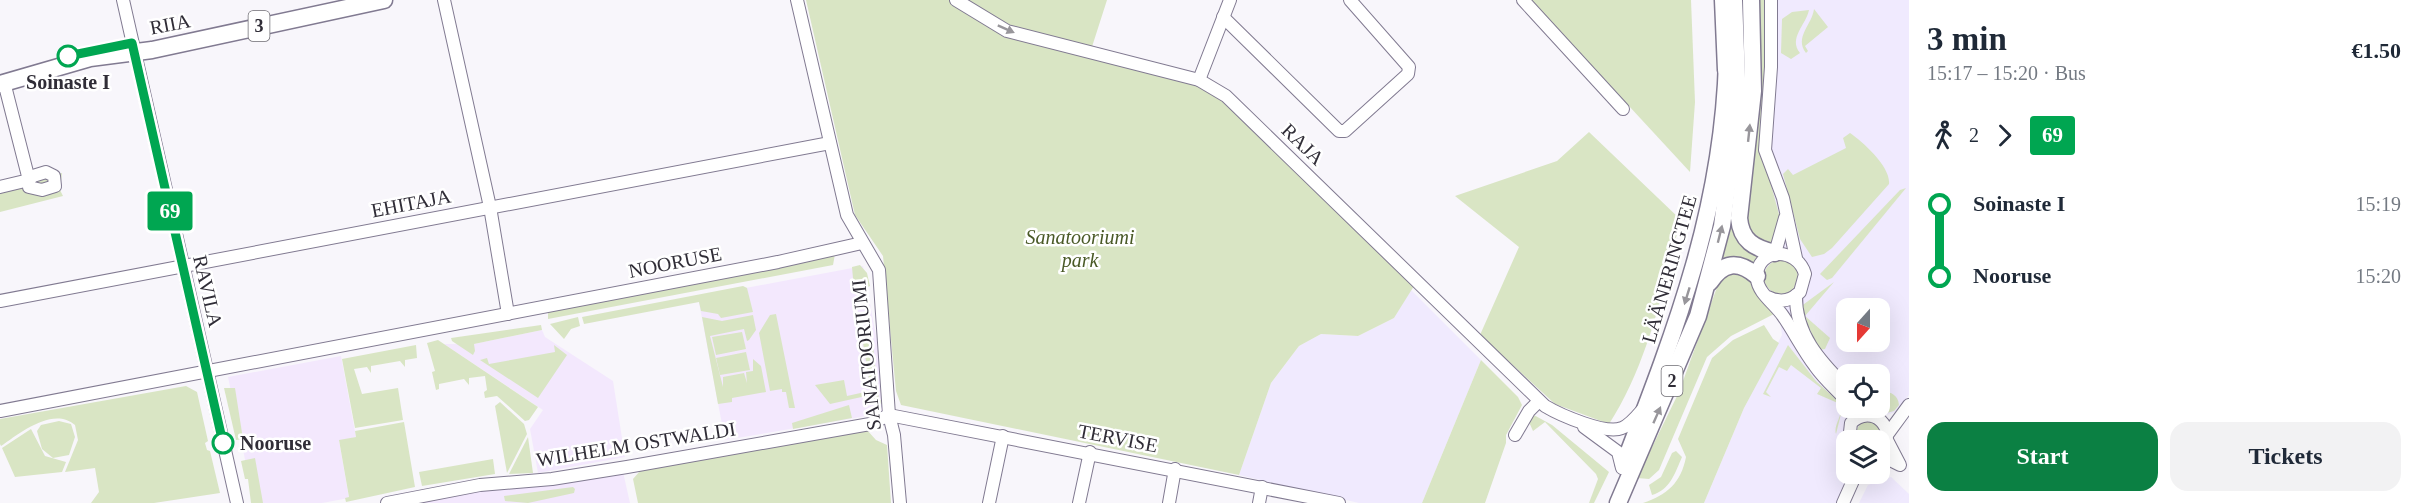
<!DOCTYPE html>
<html lang="en">
<head>
<meta charset="utf-8">
<style>
	:root { --surface:#fff; --page:#f2f2f3; --text:#1f2937; --muted:#747a83; --accent:#0b8043 }
	body { margin:0; font-family:Georgia,serif; background:var(--page); color:var(--text); height:100vh; display:flex; flex-direction:column; font-size:22px; white-space:nowrap }
	* { box-sizing:border-box; margin:0 }
	p { font-size:20px; color:var(--muted) }
	.icon { flex:none; width:33px; height:33px; fill:none; stroke:currentColor; stroke-width:2; stroke-linecap:round; stroke-linejoin:round }
	.map { position:relative; flex:1; overflow:hidden }
	.side { display:flex; flex-direction:column; background:var(--surface); width:510px }
	.side>* { flex:none }
	.badge { padding:0 12px; border-radius:4px; font-size:21px; line-height:39px }
	.needle { width:39px; rotate:201deg }
	.fabs { position:absolute; left:1836px; top:298px; display:grid; gap:12px }
	.fabs a { display:grid; place-items:center; width:54px; height:54px; border-radius:12px; background:var(--surface); box-shadow:0 6px 24px #0002; font-size:30px }
	.map>.badge { position:absolute; translate:-50% -50%; box-shadow:0 0 0 3px #fff }
	.legs { display:flex; align-items:center; gap:9px; height:66px; padding:0 18px; font-size:20px }
	.legs p { margin-inline-start:auto }
	.headline { display:flex; align-items:center; justify-content:space-between; height:102px; padding:0 18px }
	h1 { font-size:33px; font-weight:600; line-height:45px }
	.button { display:flex; gap:12px; margin-top:auto; padding:12px 18px }
	.button a { flex:1; height:69px; border-radius:18px; background:var(--accent); color:#fff; font-size:24px; font-weight:600; line-height:69px; text-align:center }
	.button a+a { background:var(--page); color:var(--text) }
	ul { padding:0 18px; list-style:none }
	li { display:flex; align-items:center; gap:21px; height:72px; font-size:22px }
	li i { display:grid; place-items:center; width:9px; height:100%; margin:0 8px; background:currentColor }
	li i::after { content:''; width:15px; height:15px; margin:-8px; border:4px solid; border-radius:50%; background:var(--surface) }
	li p { margin-inline-start:auto }
	li:first-child i { background:linear-gradient(#0000 50%,currentColor 0) }
	li:last-child i { background:linear-gradient(currentColor 50%,#0000 0) }
	main { display:flex; flex:1; min-height:0 }
	.map>svg:first-child { display:block }
	.built { fill:#f0eafe; fill-rule:evenodd }
	.education { fill:#f3e8fd }
	.green { fill:#d9e5c4 }
	.lines { fill:none; stroke-linecap:round; stroke-linejoin:round }
	.minor-casing { stroke:#817a91; stroke-width:14 }
	.highway-casing { stroke:#817a91; stroke-width:19 }
	.minor { stroke:#fff; stroke-width:12 }
	.highway { stroke:#fff; stroke-width:16 }
	.oneway { fill:#98969b }
	.line-1-casing { stroke:#fff; stroke-width:14 }
	.line-1 { stroke:#00a651; stroke-width:9 }
	.stop-1-dot { fill:#fff; stroke:#00a651; stroke-width:3 }
	.labels { text-anchor:middle; stroke-width:5; stroke-linejoin:round; paint-order:stroke }
	.shield { fill:#fff; stroke:#6e6c73; stroke-width:1.5 }
	.shield-label { font-size:18px; font-weight:bold; fill:#302d37 }
	.street-label { font-size:20px; fill:#302d37; stroke:#fff }
	.stop-label { font-size:20px; font-weight:bold; fill:#302d37; stroke:#fff }
	.park-label { font-size:20px; font-style:italic; fill:#495926; stroke:#fff }
</style>
</head>
<body>
<main>
<div class="map">
<svg width="1909" height="503" viewBox="0 0 1909 503">
	<rect width="100%" height="100%" fill="#f8f6fb"/>
	<g class="built">
		<path d="M1765 0H1909V395L1895 412 1886 415 1858 414 1846 445V474H1849L1837 503H1704L1744 408 1782 335 1780 321 1759 294 1758 261 1770 179 1760 144ZM1846 309H1880V342H1846ZM1846 375H1880V408H1846Z"/>
		<path d="M1411 290 1481 360 1422 503H1359L1239 475 1271 383 1299 346 1321 334 1358 336 1394 318Z"/>
		<path d="M1891 477 1909 494V503H1859L1868 485Z"/>
	</g>
	<g class="education">
		<path d="M863 266 877 341 884 413 725 440 698 297Z"/>
		<path d="M542 330 545 337 613 381 625 457 538 473 530 429 543 410 444 344H474Z"/>
		<path d="M341 356 356 437 339 441 349 498 322 503H254L228 377Z"/>
		<path d="M623 472 630 503H401L482 488Z"/>
	</g>
	<g class="green">
		<path d="M806 0H1107L1090 53 1204 85 1282 156 1414 286 1394 318 1358 336 1321 334 1299 346 1271 383 1239 475 901 405 896 391 883 256 855 215Z"/>
		<path d="M1531 0H1691L1695 102 1690 172Z"/>
		<path d="M1755 0H1765V61L1760 144 1780 218 1773 242 1766 244 1746 229Z"/>
		<path d="M1814 9 1828 27 1805 46 1808 51 1806 53C1794 37 1812 25 1814 9Z"/>
		<path d="M1809 10C1806 25 1788 38 1800 53L1791 59 1781 53 1782 19 1792 12Z"/>
		<path d="M1589 132 1680 219C1666 284 1646 368 1609 424L1555 404 1480 335 1519 247 1455 196 1557 161Z"/>
		<path d="M1850 133C1863 142 1891 167 1889 184L1832 248 1824 254 1812 257 1800 239 1783 174 1788 169 1793 175 1846 148 1843 138Z"/>
		<path d="M62 173 60 190 63 196 0 212V189Z"/>
		<path d="M1906 188 1832 278 1827 280 1820 274 1900 190Z"/>
		<path d="M1730 214C1736 233 1739 248 1759 257L1754 266 1720 262Z"/>
		<path d="M835 254 833 265 548 319V309Z"/>
		<circle cx="1781" cy="277" r="17"/>
		<path d="M860 265 867 273 870 286 857 292 854 290 852 267Z"/>
		<path d="M1730 271 1748 276 1774 314 1731 336 1707 357 1659 470 1649 479 1637 478 1679 392 1720 279Z"/>
		<path d="M1834 282 1805 316 1830 338 1825 349 1819 350 1800 307Z"/>
		<path d="M743 286 747 288 753 312 721 318 718 314 701 311 699 302 584 324 582 317Z"/>
		<path d="M776 314 795 408H789L786 392H782V389L770 391 759 333 770 315Z"/>
		<path d="M753 315 756 330 749 340 747 341 744 329 710 336 723 387V377L744 373 747 383 746 372 753 371V359L761 366 766 392 732 398V402L718 404 702 317 722 321Z"/>
		<path d="M578 317 580 326 571 329 564 339 550 324Z"/>
		<path d="M541 325 542 330 474 344 475 351 473 355 452 341 451 338Z"/>
		<path d="M1764 325 1773 339 1779 343 1744 408 1704 503H1643C1667 495 1681 483 1686 457L1678 439 1712 358 1733 340Z"/>
		<path d="M742 332 746 349 716 355 712 337Z"/>
		<path d="M438 340 538 407 529 420 525 421 497 396 485 398 484 392 487 390 485 376 469 378V385L464 379 439 384V389L436 390 432 372 435 371 427 343Z"/>
		<path d="M865 341 873 346 879 401 883 398V404H873L863 343Z"/>
		<path d="M416 345 417 358 405 360V367L400 361 371 366V373L367 367 354 369 362 394 398 388 403 420 355 428 342 359Z"/>
		<path d="M554 345 567 355 538 398 480 360 487 358 489 364 555 352Z"/>
		<path d="M1788 345 1816 381 1843 406 1836 434C1833 425 1844 415 1840 404L1817 394 1821 388 1791 365 1787 371 1779 367 1766 392 1771 397 1763 394Z"/>
		<path d="M746 352 750 370 720 375 716 358Z"/>
		<path d="M1481 360 1518 397 1522 405 1506 435V443L1485 503H1422Z"/>
		<path d="M844 380 847 396 865 392 866 396 830 404 815 385Z"/>
		<path d="M186 386 197 392 208 441 205 443 207 450 210 451 220 493 154 503H91L99 492 95 468 65 472 78 440 75 425C53 406 20 433 1 446L0 444V419Z"/>
		<path d="M224 388H235L243 439 236 440Z"/>
		<path d="M1880 392C1889 391 1898 394 1899 405L1894 411 1883 414 1870 408H1880Z"/>
		<path d="M500 402 524 424 527 434 507 473 495 406Z"/>
		<path d="M849 405 852 418 793 429 792 423Z"/>
		<path d="M1532 414 1552 425 1609 472 1594 503H1589L1598 479 1596 474 1545 422 1533 431 1529 422Z"/>
		<circle cx="1868" cy="432" r="11"/>
		<path d="M59 421 71 424 75 437 69 455 53 458 42 449 37 431 41 425Z"/>
		<path d="M404 422 415 487 346 502 345 498 349 497 339 440 356 437 355 431Z"/>
		<path d="M31 429 45 456 66 462 62 472 15 477 2 448Z"/>
		<path d="M867 430 876 440 887 445 891 503H638L633 479 640 471Z"/>
		<path d="M528 437 533 473 509 474Z"/>
		<path d="M1676 451 1682 457C1675 473 1670 490 1652 495L1649 485 1661 477 1672 453Z"/>
		<path d="M255 458 263 503H251L248 479H245L241 461Z"/>
		<path d="M493 459 495 474 422 486 419 472Z"/>
		<path d="M573 487 575 489 574 493 528 503 505 501 504 496Z"/>
	</g>
	<g class="lines">
		<defs>
			<g id="minor">
				<path d="M123 0 237 503"/>
				<path d="M444 0 490 207 508 314"/>
				<path d="M797 0 847 215 879 270 889 415 894 435 900 503"/>
				<path d="M956 0 1007 31 1199 80 1226 96 1545 406C1560 415 1606 435 1622 428 1630 425 1637 416 1643 409"/>
				<path d="M1523 0 1623 109"/>
				<path d="M1771 0V67L1765 150 1783 198 1796 258"/>
				<path d="M1223 17 1339 131H1345L1408 74 1409 67 1350 0"/>
				<path d="M1199 80 1230 0"/>
				<path d="M46 172 54 176 55 186 42 190 29 187V180L33 176Z"/>
				<path d="M0 187 29 180 4 82"/>
				<path d="M1775 253 1785 218"/>
				<path d="M1796 295C1795 334 1820 361 1846 387"/>
				<path d="M1768 297C1780 303 1791 301 1800 292L1805 274C1797 246 1755 247 1757 279 1758 293 1775 304 1783 316 1794 332 1803 350 1815 366 1824 379 1836 389 1846 400"/>
				<path d="M0 301 830 143"/>
				<path d="M0 411 778 262 862 243"/>
				<path d="M1584 427 1618 452 1622 468"/>
				<path d="M1515 435 1529 411 1539 401"/>
				<path d="M1887 435 1909 405"/>
				<path d="M1849 441 1851 423C1872 402 1900 429 1880 451"/>
				<path d="M1880 455 1900 465 1887 440"/>
				<path d="M387 503 480 485 552 479 627 467 870 424 889 415 1339 503"/>
				<path d="M989 503 1003 436"/>
				<path d="M1079 503 1090 452"/>
				<path d="M1169 503 1175 469"/>
				<path d="M1259 503 1262 487"/>
				<path d="M1843 503 1856 474"/>
			</g>
			<g id="highway">
				<path d="M1723 0 1726 70"/>
				<path d="M1751 0 1753 91 1739 218C1741 241 1754 248 1775 253"/>
				<path d="M0 84 90 58 152 50 384 0"/>
				<path d="M1710 282C1723 262 1738 260 1757 276"/>
				<path d="M1624 464C1676 329 1723 208 1727 61"/>
				<path d="M1618 503 1698 316 1722 226 1738 104 1734 0"/>
			</g>
		</defs>
		<use href="#minor" class="minor-casing"/>
		<use href="#highway" class="highway-casing"/>
		<use href="#minor" class="minor"/>
		<use href="#highway" class="highway"/>
	</g>
	<defs><path id="oneway-solid" d="M-6-.8H1V-3.2L6.5 0L1 3.2V.8H-6Z" transform="scale(1.5)"/></defs>
	<g class="oneway">
		<use href="#oneway-solid" transform="translate(1006 29) rotate(24)"/>
		<use href="#oneway-solid" transform="translate(1749 133) rotate(-84)"/>
		<use href="#oneway-solid" transform="translate(1720 234) rotate(-76)"/>
		<use href="#oneway-solid" transform="translate(1687 296) rotate(107)"/>
		<use href="#oneway-solid" transform="translate(1657 415) rotate(-66)"/>
	</g>
	<g class="lines">
		<defs>
			<path id="line-1" d="M68 56 132 43 223 443"/>
		</defs>
		<use href="#line-1" class="line-1-casing"/>
		<use href="#line-1" class="line-1"/>
	</g>
	<g class="stop-1-dot">
		<circle cx="68" cy="56" r="10"/>
		<circle cx="223" cy="443" r="10"/>
	</g>
	<g class="labels">
		<g class="shield">
			<rect x="248.5" y="11" width="21" height="30" rx="4.5"/>
			<rect x="1661.5" y="366" width="21" height="30" rx="4.5"/>
		</g>
		<g class="shield-label">
			<text x="259" y="32">3</text>
			<text x="1672" y="387">2</text>
		</g>
		<g class="street-label">
			<text transform="translate(170 24) rotate(-11)" y="7">RIIA</text>
			<text transform="translate(1303 144) rotate(44)" y="7">RAJA</text>
			<text transform="translate(411 203) rotate(-11)" y="7">EHITAJA</text>
			<text transform="translate(675 262) rotate(-11)" y="7">NOORUSE</text>
			<text transform="translate(1669 269) rotate(-74)" y="7">LÄÄNERINGTEE</text>
			<text transform="translate(208 291) rotate(77)" y="7">RAVILA</text>
			<text transform="translate(866 355) rotate(-96)" y="7">SANATOORIUMI</text>
			<text transform="translate(1118 438) rotate(11)" y="7">TERVISE</text>
			<text transform="translate(636 444) rotate(-9)" y="7">WILHELM OSTWALDI</text>
		</g>
		<g class="stop-label">
			<text x="68" y="89">Soinaste I</text>
			<text x="240" y="450" text-anchor="start">Nooruse</text>
		</g>
		<g class="park-label">
			<text x="1080" y="244">Sanatooriumi<tspan x="1080" dy="23">park</tspan></text>
		</g>
	</g>
</svg>
<div class="fabs">
<a><svg class="needle" viewBox="-14 -14 28 28"><path d="M0-13l5 13h-10z" fill="#e53935"/><path d="M0 13l5-13h-10z" fill="#747a83"/></svg></a>
<a><svg class="icon" aria-label="locate" viewBox="0 0 24 24"><circle cx="12" cy="12" r="6"/><path d="M12 2v4M12 18v4M2 12h4M18 12h4"/></svg></a>
<a><svg class="icon" aria-label="layers" viewBox="0 0 24 24"><path d="M12 4l9 5-9 5-9-5zM3 14l9 5 9-5"/></svg></a>
</div>
<b class="badge" style="left:170px;top:211px;background:#00a651;color:#fff">69</b>
</div>
<section class="side">
<div class="headline"><div><h1>3 min</h1><p>15:17 – 15:20 · Bus</p></div><b>€1.50</b></div>
<div class="legs"><svg class="icon" aria-label="walk" viewBox="0 0 24 24"><circle cx="13" cy="4" r="2"/><path d="M13 8l-2 6 4 7M11 14l-3 7M7 12l3-4h3l4 4"/></svg>2<svg class="icon" aria-label="forward" viewBox="0 0 24 24"><path d="M9 5l7 7-7 7"/></svg><b class="badge" style="background:#00a651;color:#fff">69</b></div>
<ul>
<li><i style="color:#00a651"></i><b>Soinaste I</b><p>15:19</p></li>
<li><i style="color:#00a651"></i><b>Nooruse</b><p>15:20</p></li>
</ul>
<div class="button"><a>Start</a><a>Tickets</a></div>
</section>
</main>
</body>
</html>
